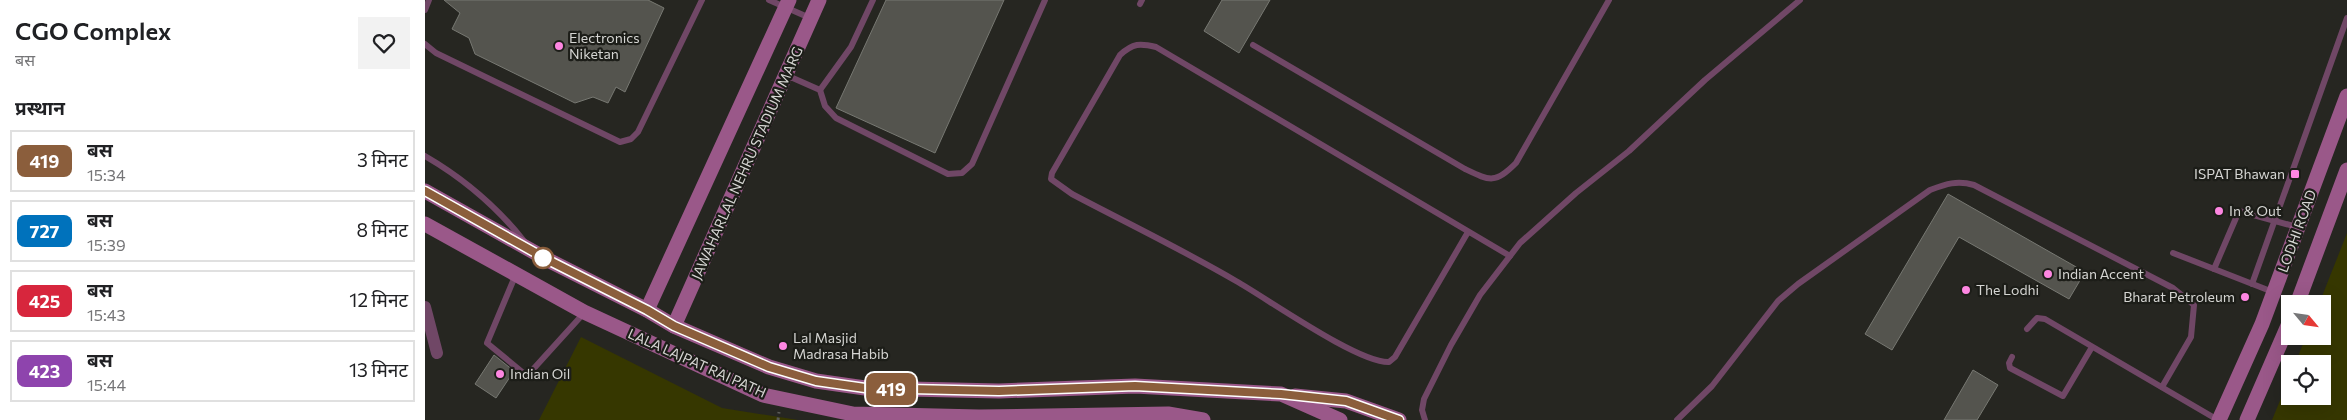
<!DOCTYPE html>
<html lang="hi">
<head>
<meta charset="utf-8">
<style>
	:root { --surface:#fff; --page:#f2f2f2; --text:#202124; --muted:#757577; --line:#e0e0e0 }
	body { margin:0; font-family:Commissioner,"Noto Sans Devanagari",sans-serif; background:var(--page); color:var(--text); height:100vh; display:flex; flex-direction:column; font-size:19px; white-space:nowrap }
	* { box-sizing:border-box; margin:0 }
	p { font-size:16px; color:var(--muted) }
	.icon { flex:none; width:28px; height:28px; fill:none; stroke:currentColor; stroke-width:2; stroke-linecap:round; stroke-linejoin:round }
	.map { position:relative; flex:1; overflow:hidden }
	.side { display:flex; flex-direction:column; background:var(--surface); width:425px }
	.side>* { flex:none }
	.badge { padding:0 10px; border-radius:8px; font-size:18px; line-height:32px }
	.needle { width:32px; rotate:119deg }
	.tools { position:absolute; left:1856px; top:295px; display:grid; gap:10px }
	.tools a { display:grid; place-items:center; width:50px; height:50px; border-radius:0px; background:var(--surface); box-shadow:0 5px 20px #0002; font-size:25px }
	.map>.badge { position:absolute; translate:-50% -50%; box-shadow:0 0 0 2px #fff }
	h2 { padding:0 15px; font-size:19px; line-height:45px }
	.round { display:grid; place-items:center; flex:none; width:52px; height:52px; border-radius:0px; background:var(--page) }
	.headline { display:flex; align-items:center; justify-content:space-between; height:85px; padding:0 15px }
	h1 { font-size:24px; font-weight:600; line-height:38px }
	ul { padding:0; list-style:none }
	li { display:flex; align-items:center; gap:15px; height:62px; margin:0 10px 8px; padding:0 5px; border:2px solid var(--line); border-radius:0px }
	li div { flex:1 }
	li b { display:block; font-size:19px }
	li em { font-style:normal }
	li .badge { min-width:55px; font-weight:700; text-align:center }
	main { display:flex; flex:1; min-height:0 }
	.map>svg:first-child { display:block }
	.green { fill:#363700 }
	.building { fill:#54544e; stroke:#777872 }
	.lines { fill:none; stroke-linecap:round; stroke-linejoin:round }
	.path { stroke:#5c5c58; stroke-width:3; stroke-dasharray:2.5 4; stroke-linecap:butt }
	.lane { stroke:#704766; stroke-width:6 }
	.street { stroke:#704766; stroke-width:12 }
	.secondary { stroke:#9a5889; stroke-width:15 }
	.line-casing { stroke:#fff; stroke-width:11 }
	.line { stroke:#8b5e3c; stroke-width:8 }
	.poi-dot { fill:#fd86e1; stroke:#1c1d18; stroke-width:2 }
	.stop-dot { fill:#fff; stroke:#8b5e3c; stroke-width:2.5 }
	.labels { text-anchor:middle; stroke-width:4.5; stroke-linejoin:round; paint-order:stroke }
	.poi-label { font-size:14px; fill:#d5d5d2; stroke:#1c1d18; text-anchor:start }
	.street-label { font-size:14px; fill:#d5d5d2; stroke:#1c1d18 }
</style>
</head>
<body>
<main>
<section class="side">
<div class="headline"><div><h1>CGO Complex</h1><p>बस</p></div><a class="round"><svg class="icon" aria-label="heart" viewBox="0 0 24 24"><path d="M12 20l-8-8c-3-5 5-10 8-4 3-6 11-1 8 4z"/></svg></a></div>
<h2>प्रस्थान</h2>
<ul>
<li><span class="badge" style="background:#8b5e3c;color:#fff">419</span><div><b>बस</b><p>15:34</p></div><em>3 मिनट</em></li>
<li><span class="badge" style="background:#0072bc;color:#fff">727</span><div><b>बस</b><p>15:39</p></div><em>8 मिनट</em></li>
<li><span class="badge" style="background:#d7263d;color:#fff">425</span><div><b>बस</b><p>15:43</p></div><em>12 मिनट</em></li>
<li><span class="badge" style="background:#8e44ad;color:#fff">423</span><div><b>बस</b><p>15:44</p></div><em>13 मिनट</em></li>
</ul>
</section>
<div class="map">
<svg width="1922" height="420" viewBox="0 0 1922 420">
	<rect width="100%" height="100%" fill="#262621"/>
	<g class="green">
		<path d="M1922 233V420H1847L1865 376V396H1898V364H1870L1881 336H1898V304H1894Z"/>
		<path d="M156 337 297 408 373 420H114Z"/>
	</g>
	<g class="building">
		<path d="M19 0H223L239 8 200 92 191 87 183 103 168 97 150 103 50 54 44 38 27 29 35 13Z"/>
		<path d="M461 0H579L510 153 411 108Z"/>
		<path d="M797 0H845L814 53 779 31Z"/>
		<path d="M1523 194 1660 272 1644 299 1534 237 1467 350 1440 334Z"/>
		<path d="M69 355 89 371 71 398 50 384Z"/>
		<path d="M1548 370 1573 385 1552 420H1519Z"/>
	</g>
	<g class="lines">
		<path class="path" d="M353 420 354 412"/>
		<g class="lane">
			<path d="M344 0 385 18"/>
			<path d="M715 4 717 0"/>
			<path d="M0 10 4 0"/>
			<path d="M0 44 11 53 195 142 206 139 213 132 277 0"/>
			<path d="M828 45 1040 169C1065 181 1070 184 1091 163L1184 0"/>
			<path d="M361 75 395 90 400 106 411 118 523 174 537 173 547 164 620 0"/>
			<path d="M395 90 426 47 448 0"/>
			<path d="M0 156C38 178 72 207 99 241"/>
			<path d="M1043 232 970 357 964 362C933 363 843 299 811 281 758 250 702 223 647 194L626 179 627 173 695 55C708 43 715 43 731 47L1085 256"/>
			<path d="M1748 253 1848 292"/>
			<path d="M1789 269 1814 211 1872 227"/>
			<path d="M91 274 62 343 102 376 159 313"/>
			<path d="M1827 284 1922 18"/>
			<path d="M1602 329 1612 318 1620 319 1793 420"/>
			<path d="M1587 357 1584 363 1585 368 1638 396 1667 347"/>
			<path d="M1000 420 997 410 999 399 1026 345 1055 295 1095 243 1151 193 1204 151 1280 80 1375 0"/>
			<path d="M1252 420 1287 386 1353 301 1373 284 1505 190C1521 184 1532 180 1549 185L1748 288 1769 305 1766 337 1737 387"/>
		</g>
		<path class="street" d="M0 307 12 353"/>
		<g class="secondary">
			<path d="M0 191 125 261 222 310 249 326 344 367 391 381 440 388 574 391 710 386 856 394 915 420"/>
			<path d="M0 224 159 312 338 395 428 414 554 417 743 414 778 420"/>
			<path d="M1872 304 1922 170"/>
			<path d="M222 310 364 0"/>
			<path d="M249 326 394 0"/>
			<path d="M870 396 921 401 974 420"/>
			<path d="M1794 420 1837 324 1922 96"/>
			<path d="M1822 420 1865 321"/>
		</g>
	</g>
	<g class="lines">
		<defs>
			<path id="line" d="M0 191 125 261 222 310 249 326 344 367 391 381 440 388 574 391 710 386 856 394 921 401 974 420"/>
		</defs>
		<use href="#line" class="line-casing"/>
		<use href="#line" class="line"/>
	</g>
	<g class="poi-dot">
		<circle cx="134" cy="46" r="5"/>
		<rect x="1865" y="169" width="10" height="10" rx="2.5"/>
		<circle cx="1794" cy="211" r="5"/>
		<circle cx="1623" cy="274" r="5"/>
		<circle cx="1541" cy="290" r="5"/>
		<circle cx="1820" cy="297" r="5"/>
		<circle cx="358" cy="346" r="5"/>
		<circle cx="75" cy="374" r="5"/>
	</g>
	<circle class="stop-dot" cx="118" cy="258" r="10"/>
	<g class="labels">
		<g class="poi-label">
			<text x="144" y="43">Electronics<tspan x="144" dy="16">Niketan</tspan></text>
			<text x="1860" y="179" text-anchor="end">ISPAT Bhawan</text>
			<text x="1804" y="216">In &amp; Out</text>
			<text x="1633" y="279">Indian Accent</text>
			<text x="1551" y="295">The Lodhi</text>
			<text x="1810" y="302" text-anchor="end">Bharat Petroleum</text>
			<text x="368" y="343">Lal Masjid<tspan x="368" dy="16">Madrasa Habib</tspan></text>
			<text x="85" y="379">Indian Oil</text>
		</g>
		<g class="street-label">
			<text transform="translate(322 163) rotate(-66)" y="5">JAWAHARLAL NEHRU STADIUM MARG</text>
			<text transform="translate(1872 231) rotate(-70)" y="5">LODHI ROAD</text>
			<text transform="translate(272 363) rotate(24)" y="5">LALA LAJPAT RAI PATH</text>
		</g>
	</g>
</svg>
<div class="tools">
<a><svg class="needle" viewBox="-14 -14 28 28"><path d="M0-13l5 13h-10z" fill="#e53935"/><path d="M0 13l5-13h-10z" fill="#757577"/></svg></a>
<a><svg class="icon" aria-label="locate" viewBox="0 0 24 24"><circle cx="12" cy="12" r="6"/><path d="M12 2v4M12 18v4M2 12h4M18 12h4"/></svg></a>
</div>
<b class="badge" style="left:466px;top:389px;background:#8b5e3c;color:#fff">419</b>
</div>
</main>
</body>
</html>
